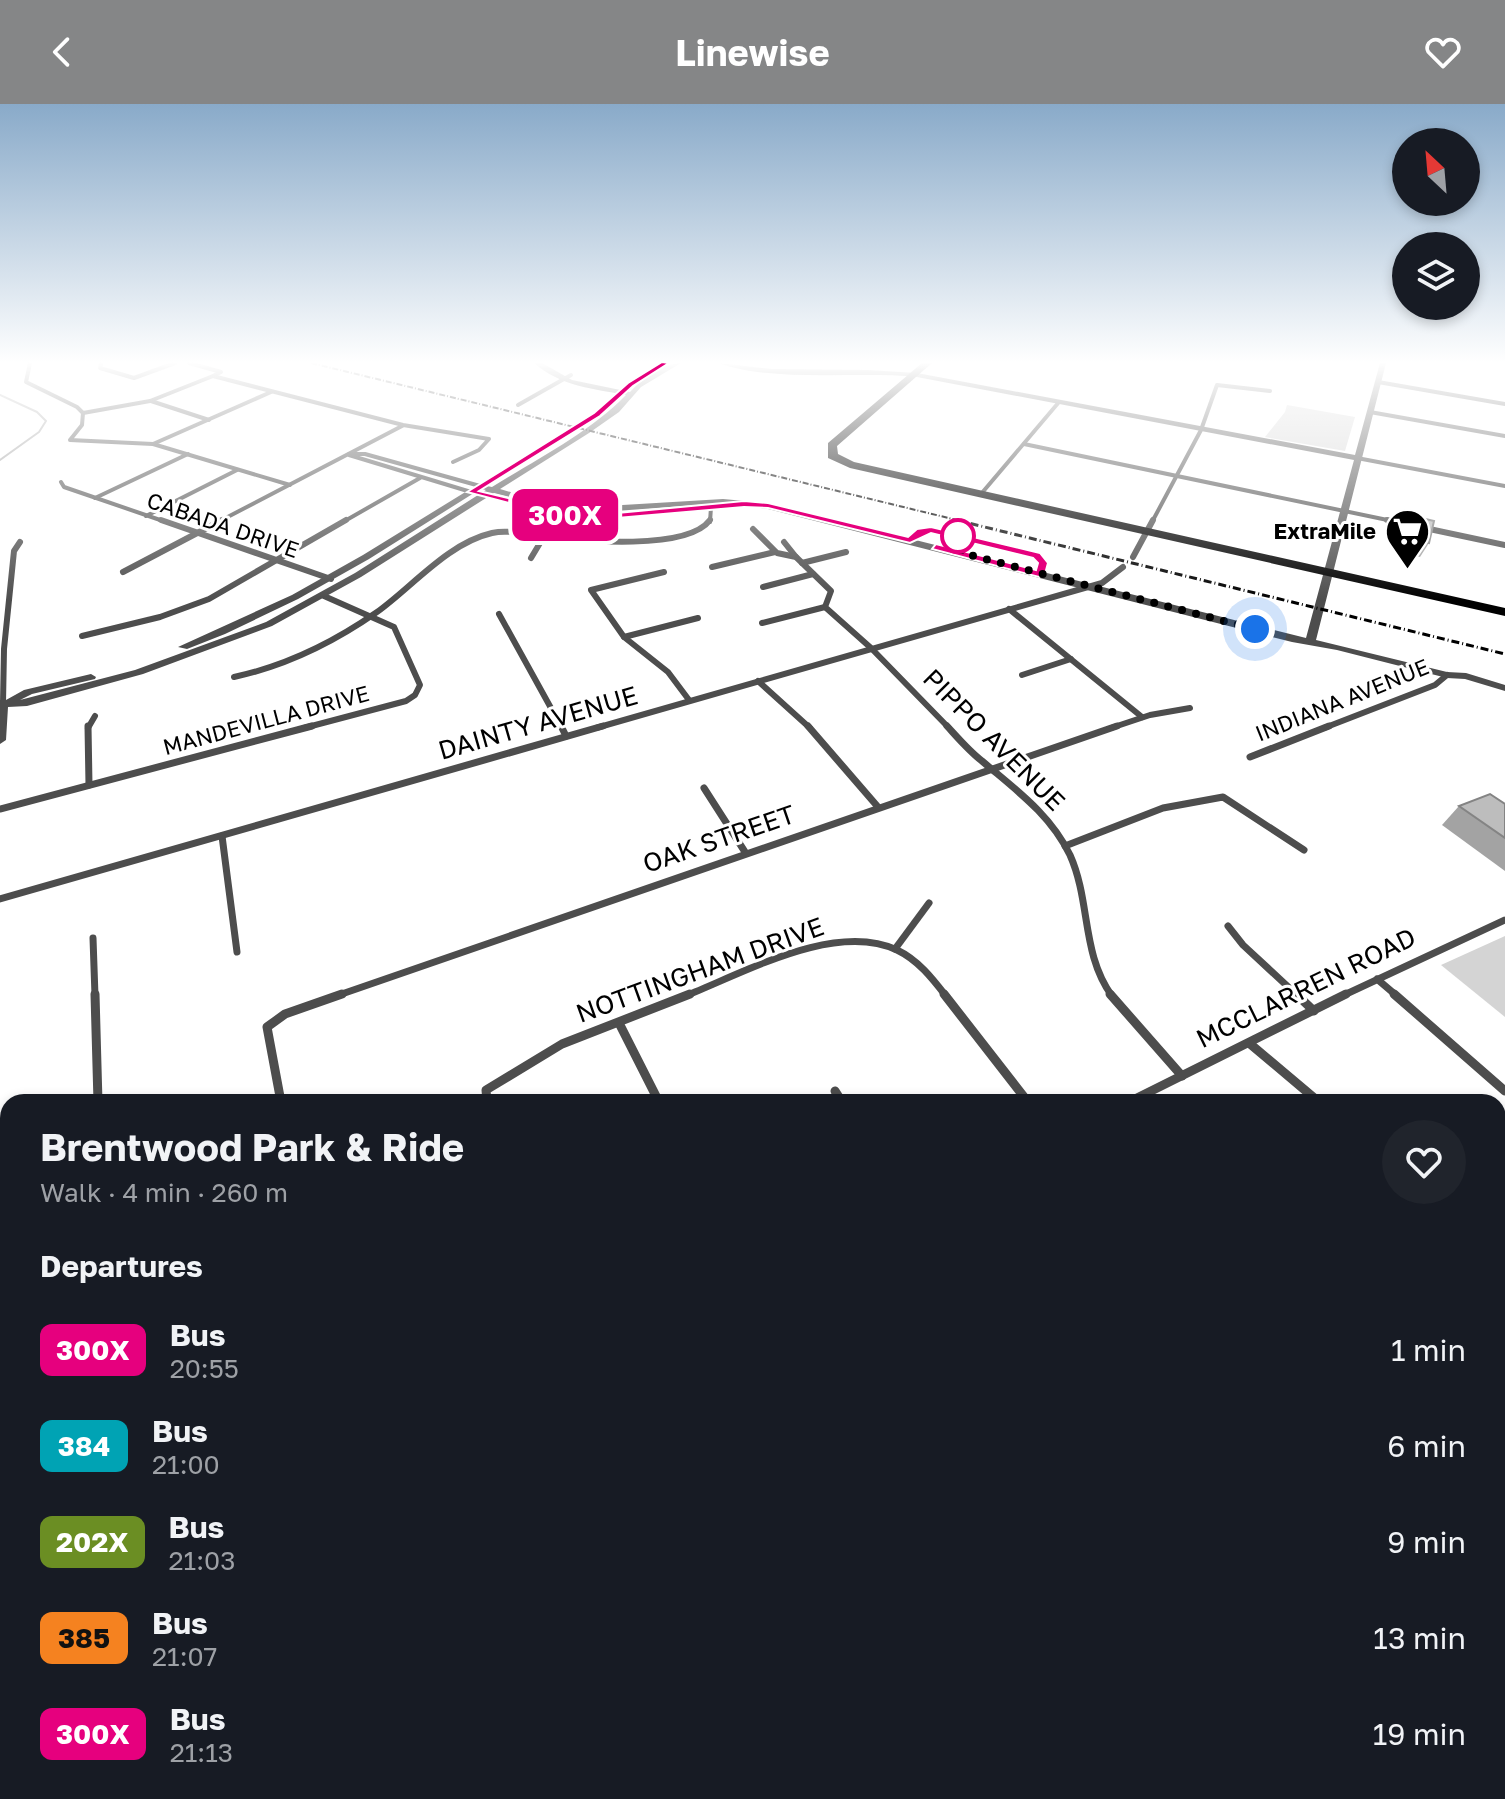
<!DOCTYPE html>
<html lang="en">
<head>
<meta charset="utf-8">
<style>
	:root { --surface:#171b24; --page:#20242c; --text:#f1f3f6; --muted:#9ea1a6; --accent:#858687 }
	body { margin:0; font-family:"Golos Text",sans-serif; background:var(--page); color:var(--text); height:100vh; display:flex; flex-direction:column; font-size:30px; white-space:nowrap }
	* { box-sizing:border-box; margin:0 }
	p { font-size:26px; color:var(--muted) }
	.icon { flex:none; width:44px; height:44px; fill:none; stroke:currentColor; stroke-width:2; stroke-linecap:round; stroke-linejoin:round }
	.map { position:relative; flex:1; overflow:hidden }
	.details { position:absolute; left:0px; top:990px; width:1506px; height:706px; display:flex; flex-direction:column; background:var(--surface); border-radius:24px 24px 0 0; box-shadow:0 4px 12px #0003 }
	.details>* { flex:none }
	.badge { padding:0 16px; border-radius:12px; font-size:28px; line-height:52px }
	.needle { width:52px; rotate:334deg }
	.fabs { position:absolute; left:1392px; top:24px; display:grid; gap:16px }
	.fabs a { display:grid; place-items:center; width:88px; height:88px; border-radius:50%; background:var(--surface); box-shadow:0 4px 12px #0003; font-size:40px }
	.you { position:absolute; width:40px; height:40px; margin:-20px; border:6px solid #fff; border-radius:50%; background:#1a73e8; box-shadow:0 0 0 12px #1a73e833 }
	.map>.badge { position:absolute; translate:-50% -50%; box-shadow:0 0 0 4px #fff }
	h2 { padding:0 40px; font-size:30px; line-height:72px }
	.round { display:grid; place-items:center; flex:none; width:84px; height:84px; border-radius:42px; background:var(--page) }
	.head { display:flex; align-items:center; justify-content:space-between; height:136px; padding:0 40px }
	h1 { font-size:38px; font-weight:700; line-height:60px }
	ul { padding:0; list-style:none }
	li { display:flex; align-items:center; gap:24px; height:96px; padding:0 40px }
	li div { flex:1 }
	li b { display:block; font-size:30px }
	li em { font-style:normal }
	li .badge { min-width:88px; font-weight:700; text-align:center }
	header { display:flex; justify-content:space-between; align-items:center; height:104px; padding:0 40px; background:var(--accent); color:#fff; font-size:36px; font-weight:700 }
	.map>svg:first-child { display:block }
	.green { fill:#d4d4d4 }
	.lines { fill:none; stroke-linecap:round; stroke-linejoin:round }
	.stream { stroke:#9b9b9b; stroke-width:2 }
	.minor-far4 { stroke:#4d4d4d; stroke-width:4 }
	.minor-far3 { stroke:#4d4d4d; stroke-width:6 }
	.minor-far2 { stroke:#4d4d4d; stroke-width:7 }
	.minor-far1 { stroke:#4d4d4d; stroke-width:9 }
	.minor { stroke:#4d4d4d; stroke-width:12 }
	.tertiary { fill:#4d4d4d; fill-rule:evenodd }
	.primary { fill:#000; fill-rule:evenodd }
	.rail-far1 { stroke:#000; stroke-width:2; stroke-dasharray:6 2 1 2; stroke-linecap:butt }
	.rail { stroke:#000; stroke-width:3; stroke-dasharray:8 3 1 3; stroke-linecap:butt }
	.wall { fill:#a3a3a3 }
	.building { fill:#bdbdbd; stroke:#848484; stroke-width:2 }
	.line { fill:#e6007e; stroke:#fff; stroke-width:2 }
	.walk { stroke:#000; stroke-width:8; stroke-dasharray:0 14.4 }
	.stop-dot { fill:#fff; stroke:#e6007e; stroke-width:4 }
	.labels { text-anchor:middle; stroke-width:6; stroke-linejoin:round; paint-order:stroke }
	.far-street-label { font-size:22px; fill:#000; stroke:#fff }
	.far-poi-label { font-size:22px; font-weight:bold; fill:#000; stroke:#fff; text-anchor:end }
	.street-label { font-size:26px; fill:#000; stroke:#fff }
</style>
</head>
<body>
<header><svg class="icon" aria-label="back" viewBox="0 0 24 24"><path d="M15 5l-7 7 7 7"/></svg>Linewise<svg class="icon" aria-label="heart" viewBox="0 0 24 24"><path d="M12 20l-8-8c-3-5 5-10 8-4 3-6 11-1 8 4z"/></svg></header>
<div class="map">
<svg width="1505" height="1695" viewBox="0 0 1505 1695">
	<rect width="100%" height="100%" fill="#fff"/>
	<g class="green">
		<path d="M1287 301 1355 313 1345 347 1265 333 1285 308Z"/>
		<path d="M1505 832V913L1441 861Z"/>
		<path d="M1269 1688H1446L1451 1695H1273Z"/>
	</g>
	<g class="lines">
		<path class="stream" d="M0 291 37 308 46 317 39 328 0 356"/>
		<g class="minor-far4">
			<path d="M30 259 26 278 77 303 83 309"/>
			<path d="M189 259 221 268 213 272"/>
			<path d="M101 260 100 264 134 274 175 259"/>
			<path d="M1378 278 1505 300"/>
			<path d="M151 297 209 316"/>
			<path d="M518 301 571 271"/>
			<path d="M1370 308 1505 332"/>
			<path d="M153 340 271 288"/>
			<path d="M1024 340 1397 418"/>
			<path d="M349 350H365L480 382"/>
			<path d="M349 351 471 388"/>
			<path d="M1357 354 1505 382"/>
			<path d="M61 378 64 383 166 418"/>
			<path d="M290 381 153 340 70 336 82 321 83 309 150 297 213 272 403 321 489 335 479 346 453 358"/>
			<path d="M981 390 1059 298"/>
			<path d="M95 394 188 350"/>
			<path d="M146 412 237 366"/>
			<path d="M218 418 402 322"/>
			<path d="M343 418 420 374"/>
			<path d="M710 418 711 403"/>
			<path d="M1152 418 1201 326 1217 281 1270 287"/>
		</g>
		<g class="minor-far3">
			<path d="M161 416 331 475"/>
			<path d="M1387 416 1505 441"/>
			<path d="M753 425 777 449 796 453 831 487 825 503 871 544 949 624"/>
			<path d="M784 438 796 453"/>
			<path d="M1133 453 1153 416"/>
			<path d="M531 454 543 434"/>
			<path d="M802 459 846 448"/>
			<path d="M712 463 775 448"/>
			<path d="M123 468 222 416"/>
			<path d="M664 468 591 486 624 533 668 568 689 596"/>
			<path d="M763 483 813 470"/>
			<path d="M1009 505 1142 613"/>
			<path d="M499 510 562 624"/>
			<path d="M762 519 825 503"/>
			<path d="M82 532 160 513 209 495 346 416"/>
			<path d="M624 533 698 514"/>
			<path d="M1022 571 1071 555"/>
			<path d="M234 573C285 562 334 538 377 508 412 483 448 439 492 429 509 425 528 431 546 433 582 437 687 447 710 416"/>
			<path d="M758 577 810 624"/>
			<path d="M3 599 4 545 14 447 20 438"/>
			<path d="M88 624 95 612"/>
			<path d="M304 624 406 597 415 591 420 581 394 523 324 492"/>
			<path d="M596 624 1102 479 1123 463"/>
			<path d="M1111 624 1150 611 1190 604"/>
			<path d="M1324 624 1435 581 1447 571"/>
		</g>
		<g class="minor-far2">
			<path d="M88 622 89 681"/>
			<path d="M561 622 566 632"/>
			<path d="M808 622 878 703"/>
			<path d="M947 622C958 634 969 647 982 657 1016 686 1050 710 1070 751 1091 798 1081 849 1112 892"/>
			<path d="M1250 653 1329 622"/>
			<path d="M704 684 745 748"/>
			<path d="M0 705 312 622"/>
			<path d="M222 732 237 848"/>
			<path d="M1065 742 1163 704 1223 693 1304 746"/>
			<path d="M0 795 603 622"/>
			<path d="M1228 822 1243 841 1298 892"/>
			<path d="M93 834 95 892"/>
			<path d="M895 845 929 799"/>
			<path d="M1377 875 1397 892"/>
			<path d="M336 892 1117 622"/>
			<path d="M685 892C744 869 835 817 897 846 918 856 932 874 946 892"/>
			<path d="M1342 892 1505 816"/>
		</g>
		<g class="minor-far1">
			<path d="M95 890 98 998"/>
			<path d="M944 890 1028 998"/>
			<path d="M1110 890 1182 972"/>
			<path d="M1296 890 1314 907"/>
			<path d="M1394 890 1505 987"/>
			<path d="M619 919 659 998"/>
			<path d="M1249 939 1319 998"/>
			<path d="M835 987 842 998"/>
			<path d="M281 998 267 923 285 910 342 890"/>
			<path d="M487 998 486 986 562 940 690 890"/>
			<path d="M1129 998 1346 890"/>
			<path d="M0 1068 8 1064"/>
			<path d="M1498 1170 1505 1177"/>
		</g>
		<g class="minor">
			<path d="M1498 1363 1505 1371"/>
			<path d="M0 1566 8 1562"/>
			<path d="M864 1688 867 1695"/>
			<path d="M1478 1688 1483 1695"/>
			<path d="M131 1695 133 1688"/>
			<path d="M504 1695 505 1688"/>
			<path d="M1149 1695 1158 1688"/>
		</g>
		<g class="tertiary">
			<path d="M534 259H542L572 276 630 288C641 276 664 259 681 259L641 283 619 308 589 329 500 385 531 394 589 403 723 395 768 399 1306 534 1354 356 917 273C859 267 771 279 719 259L771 265 868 266 917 269 1355 351 1380 259H1386L1316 536 1447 568 1466 569 1505 581V587L1465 575 1447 574 1337 546 1292 538 768 405 723 399 589 409 530 398 494 389 361 473 272 522 143 570 27 602 8 603 6 636 0 640V596H6L24 586 91 570 96 573 95 575 32 590 20 596 135 566 266 518 355 469 486 386 477 384V380L492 383C537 355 589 329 626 291 594 285 560 282 534 259Z"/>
			<path d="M467 387 474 389 369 455 298 495 225 530 187 545 178 543 292 491 363 451Z"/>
		</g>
		<path class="primary" d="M922 259H932L837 342 838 350 854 358 1505 504V512L850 364 828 354V339Z"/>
		<path class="rail-far1" d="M311 259 965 418"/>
		<path class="rail" d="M956 416 1505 550"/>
	</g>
	<g class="wall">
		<path d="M1413 412 1429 439 1420 453 1402 449 1405 426Z"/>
		<path d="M1505 700V767L1442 721 1459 702Z"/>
	</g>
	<g class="building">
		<path d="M1413 412 1434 417 1429 439 1410 435Z"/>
		<path d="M1490 690 1505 700V734L1459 702Z"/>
	</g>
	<linearGradient id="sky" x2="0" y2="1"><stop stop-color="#89aac9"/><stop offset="0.52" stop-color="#fff"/><stop offset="1" stop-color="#fff" stop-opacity="0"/></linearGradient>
	<rect width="1505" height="497" fill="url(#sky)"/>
	<path class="line" d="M662 258 669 259 633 282 600 312 479 387 567 408 617 409 744 397 768 399 908 433 917 425 931 423 1040 449 1048 459 1045 470 1039 473 932 445 936 440 1036 466 1038 459 1033 454 931 429 910 439 768 404 744 403 617 414H567L467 388 594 309 628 279Z"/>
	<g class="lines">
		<path class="walk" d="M958 432 962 449 1255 525"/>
	</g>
	<defs>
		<symbol id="supermarket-pin" viewBox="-11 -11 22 30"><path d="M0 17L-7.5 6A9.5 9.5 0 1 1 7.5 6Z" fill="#000" stroke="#fff"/><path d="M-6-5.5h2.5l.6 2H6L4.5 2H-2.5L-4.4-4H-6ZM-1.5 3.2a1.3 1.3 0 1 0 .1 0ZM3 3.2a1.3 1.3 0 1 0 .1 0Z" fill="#fff"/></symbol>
	</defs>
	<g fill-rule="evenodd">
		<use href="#supermarket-pin" x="1382" y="402" width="51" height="69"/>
	</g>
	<circle class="stop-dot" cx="958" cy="432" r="16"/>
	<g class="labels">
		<g class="far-street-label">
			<text transform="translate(223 421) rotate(19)" y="8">CABADA DRIVE</text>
			<text transform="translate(1342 596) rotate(-22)" y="8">INDIANA AVENUE</text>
			<text transform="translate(266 616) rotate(-15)" y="8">MANDEVILLA DRIVE</text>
		</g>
		<g class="far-poi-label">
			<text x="1376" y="435">ExtraMile</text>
		</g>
		<g class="street-label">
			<text transform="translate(538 619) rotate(-16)" y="9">DAINTY AVENUE</text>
			<text transform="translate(994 636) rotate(45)" y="9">PIPPO AVENUE</text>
			<text transform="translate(719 735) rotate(-19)" y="9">OAK STREET</text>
			<text transform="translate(700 866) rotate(-20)" y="9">NOTTINGHAM DRIVE</text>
			<text transform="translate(1306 884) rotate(-26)" y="9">MCCLARREN ROAD</text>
		</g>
	</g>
</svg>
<div class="fabs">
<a><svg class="needle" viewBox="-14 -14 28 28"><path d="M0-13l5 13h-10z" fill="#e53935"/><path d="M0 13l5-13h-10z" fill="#9ea1a6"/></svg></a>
<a><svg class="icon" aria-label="layers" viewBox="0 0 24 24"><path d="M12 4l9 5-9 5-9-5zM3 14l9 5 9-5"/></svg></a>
</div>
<div class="you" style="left:1255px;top:525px"></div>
<b class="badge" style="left:565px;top:411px;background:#e6007e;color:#fff">300X</b>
<section class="details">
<div class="head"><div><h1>Brentwood Park &amp; Ride</h1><p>Walk · 4 min · 260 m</p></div><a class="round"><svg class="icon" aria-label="heart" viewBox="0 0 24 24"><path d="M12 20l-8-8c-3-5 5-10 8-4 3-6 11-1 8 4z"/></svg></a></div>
<h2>Departures</h2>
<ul>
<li><span class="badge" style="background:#e6007e;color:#fff">300X</span><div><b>Bus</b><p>20:55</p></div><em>1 min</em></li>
<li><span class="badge" style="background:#00a3b4;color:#fff">384</span><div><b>Bus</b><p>21:00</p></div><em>6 min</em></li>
<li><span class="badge" style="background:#6b8e23;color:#fff">202X</span><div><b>Bus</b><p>21:03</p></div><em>9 min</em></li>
<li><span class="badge" style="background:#f58220;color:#111">385</span><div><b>Bus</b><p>21:07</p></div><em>13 min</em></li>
<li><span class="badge" style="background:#e6007e;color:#fff">300X</span><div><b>Bus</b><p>21:13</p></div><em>19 min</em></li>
</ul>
</section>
</div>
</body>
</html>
